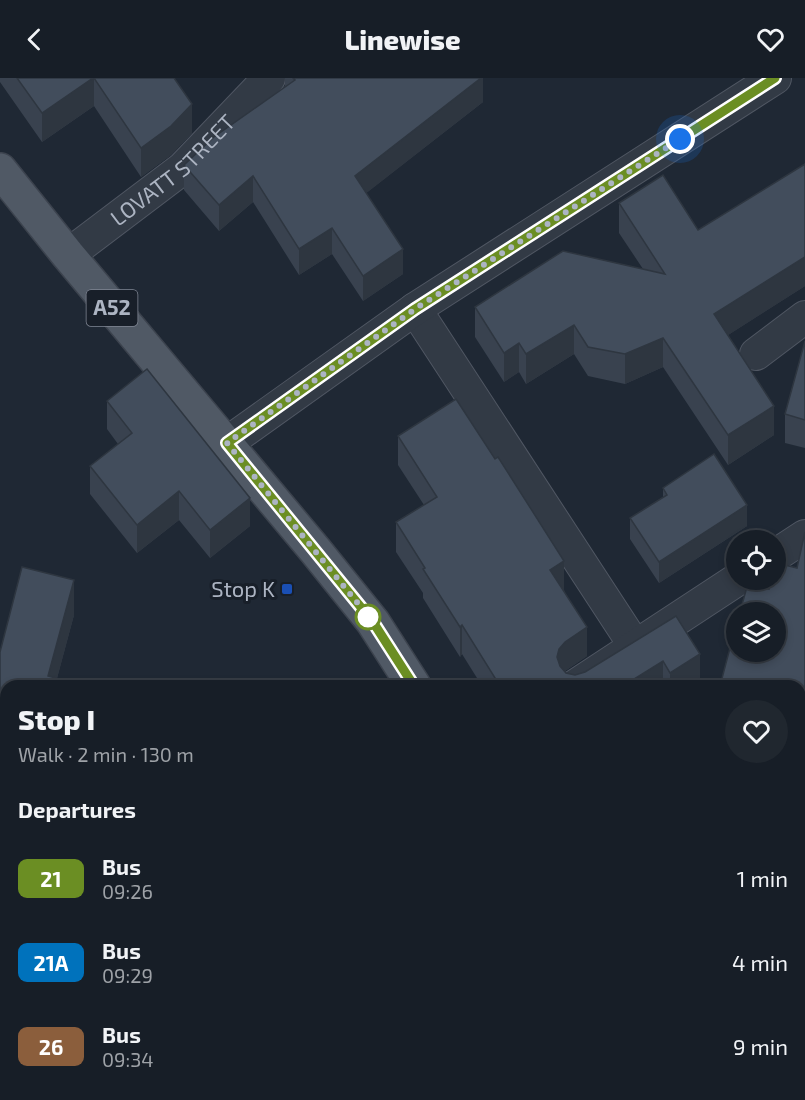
<!DOCTYPE html>
<html lang="en">
<head>
<meta charset="utf-8">
<style>
	:root { --surface:#171e27; --page:#20272f; --text:#f1f3f6; --muted:#9ea2a7; --line:#363c44 }
	body { margin:0; font-family:"Exo 2",sans-serif; background:var(--page); color:var(--text); height:100vh; display:flex; flex-direction:column; font-size:22px; white-space:nowrap }
	* { box-sizing:border-box; margin:0 }
	p { font-size:20px; color:var(--muted) }
	.icon { flex:none; width:33px; height:33px; fill:none; stroke:currentColor; stroke-width:2; stroke-linecap:round; stroke-linejoin:round }
	.map { position:relative; flex:1; overflow:hidden }
	.details { position:absolute; left:0px; top:602px; width:806px; height:422px; display:flex; flex-direction:column; background:var(--surface); border-radius:18px 18px 0 0; box-shadow:0 3px 9px #0003,0 0 0 2px var(--line) }
	.details>* { flex:none }
	.badge { padding:0 12px; border-radius:9px; font-size:21px; line-height:39px }
	.fabs { position:absolute; left:726px; top:452px; display:grid; gap:12px }
	.fabs a { display:grid; place-items:center; width:60px; height:60px; border-radius:50%; background:var(--surface); box-shadow:0 3px 9px #0003,0 0 0 2px var(--line); font-size:30px }
	.you { position:absolute; width:30px; height:30px; margin:-15px; border:4px solid #fff; border-radius:50%; background:#1a73e8; box-shadow:0 0 0 9px #1a73e833 }
	.map>.badge { position:absolute; translate:-50% -50%; box-shadow:0 0 0 3px #fff }
	h2 { padding:0 18px; font-size:22px; line-height:54px }
	.round { display:grid; place-items:center; flex:none; width:63px; height:63px; border-radius:32px; background:var(--page) }
	.overview { display:flex; align-items:center; justify-content:space-between; height:102px; padding:0 18px }
	h1 { font-size:28px; font-weight:800; line-height:45px }
	ul { padding:0; list-style:none }
	li { display:flex; align-items:center; gap:18px; height:84px; padding:0 18px }
	li div { flex:1 }
	li b { display:block; font-size:22px }
	li em { font-style:normal }
	li .badge { min-width:66px; font-weight:700; text-align:center }
	header { display:flex; justify-content:space-between; align-items:center; height:78px; padding:0 18px; background:var(--surface); font-size:27px; font-weight:800 }
	.map>svg:first-child { display:block }
	.lines { fill:none; stroke-linecap:round; stroke-linejoin:round }
	.lane-casing { stroke:#505763; stroke-width:20 }
	.street-casing { stroke:#505763; stroke-width:34 }
	.primary-casing { stroke:#3c434e; stroke-width:36 }
	.lane { stroke:#323a45; stroke-width:16 }
	.street { stroke:#323a45; stroke-width:32 }
	.primary { stroke:#505965; stroke-width:33 }
	.wall { fill:#39424f }
	.shaded-wall { fill:#2e3640 }
	.building { fill:#424d5c; stroke:#2e3640; stroke-width:1.5 }
	.line-casing { stroke:#fff; stroke-width:14 }
	.line { stroke:#6b8e23; stroke-width:9 }
	.walk { stroke:#acb4c2; stroke-width:6; stroke-dasharray:0 10.8 }
	.transit-dot { fill:#1a4fb4; stroke:#181f29; stroke-width:2 }
	.stop-dot { fill:#fff; stroke:#6b8e23; stroke-width:3 }
	.labels { text-anchor:middle; stroke-width:6; stroke-linejoin:round; paint-order:stroke }
	.shield { fill:#181f29; stroke:#808794; stroke-width:1.5 }
	.shield-label { font-size:21px; font-weight:bold; fill:#acb4c2 }
	.street-label { font-size:22px; fill:#acb4c2; stroke:#181f29 }
	.poi-label { font-size:22px; fill:#acb4c2; stroke:#181f29; text-anchor:end }
</style>
</head>
<body>
<header><svg class="icon" aria-label="back" viewBox="0 0 24 24"><path d="M15 5l-7 7 7 7"/></svg>Linewise<svg class="icon" aria-label="heart" viewBox="0 0 24 24"><path d="M12 20l-8-8c-3-5 5-10 8-4 3-6 11-1 8 4z"/></svg></header>
<div class="map">
<svg width="805" height="1022" viewBox="0 0 805 1022">
	<rect width="100%" height="100%" fill="#1f2834"/>
	<g class="lines">
		<defs>
			<path id="lane" d="M713 1017 716 1022"/>
			<g id="street">
				<path id="s1" d="M68 177 183 90 269 0"/>
				<path d="M415 231 635 568"/>
				<path d="M756 276 805 239"/>
				<path d="M227 365 415 231 775 0"/>
				<path d="M776 477 805 458"/>
				<path d="M575 608 738 501"/>
				<path d="M397 1017 403 1022"/>
				<path d="M477 1022 479 1017"/>
			</g>
			<g id="primary">
				<path d="M0 92 68 177 315 472 373 544 414 608"/>
				<path d="M800 821 805 799"/>
				<path d="M672 1017 675 1022"/>
				<path d="M762 1022 763 1017"/>
			</g>
		</defs>
		<use href="#lane" class="lane-casing"/>
		<use href="#street" class="street-casing"/>
		<use href="#primary" class="primary-casing"/>
		<use href="#lane" class="lane"/>
		<use href="#street" class="street"/>
		<use href="#primary" class="primary"/>
	</g>
	<g class="wall">
		<path d="M0 0H174L192 55 171 77 141 99 94 28 42 64 0 4Z"/>
		<path d="M285 0H483V24L366 115 403 196 363 223 332 176 299 197 253 124 219 153 184 112V87L285 8Z"/>
		<path d="M805 86V208L728 257 774 357 728 387 663 289 625 306 588 298 574 276 526 306 519 294 504 304 475 259V229L643 191 619 155V125L698 152Z"/>
		<path d="M805 263V370L785 365V336Z"/>
		<path d="M107 323 250 448 210 480 179 442 137 475 90 416V388L118 366 107 351Z"/>
		<path d="M398 358 564 512 587 578 565 593 566 595 575 597 585 594 676 538 700 605 696 608H482L462 576 460 579 423 520V515L396 474V444L424 427 398 387Z"/>
		<path d="M663 410 747 448 659 505 630 461V440L663 419Z"/>
		<path d="M74 537 57 600 6 608V794L3 804 0 803V574Z"/>
		<path d="M90 1017H128L125 1022H99Z"/>
	</g>
	<g class="shaded-wall">
		<path d="M93 0H94V28L42 64V35Z"/>
		<path d="M481 0H483V24L355 124V98Z"/>
		<path d="M192 26V55L171 77 141 99V70Z"/>
		<path d="M253 98V124L219 153V127Z"/>
		<path d="M332 150V176L299 197V171Z"/>
		<path d="M403 171V196L363 223V198Z"/>
		<path d="M805 179V208L714 266V236Z"/>
		<path d="M574 247V276L526 306V276Z"/>
		<path d="M663 260V289L625 306V276Z"/>
		<path d="M519 265V294L504 304V275Z"/>
		<path d="M774 328V357L728 387V357Z"/>
		<path d="M179 413V442L137 475V447Z"/>
		<path d="M250 420V448L210 480V452Z"/>
		<path d="M747 427V448L659 505V484Z"/>
		<path d="M564 483V512L550 521V492Z"/>
		<path d="M74 502V537L55 608 48 598Z"/>
		<path d="M462 547V576L460 579V549Z"/>
		<path d="M587 549V578L565 593 559 600 557 579 559 571 565 564Z"/>
		<path d="M700 576V605L696 608H670V595Z"/>
		<path d="M663 583V608H623Z"/>
		<path d="M805 631V660L800 679V650Z"/>
		<path d="M6 760V794L3 804V770Z"/>
		<path d="M118 1017H128L125 1022H118Z"/>
	</g>
	<g class="building">
		<path d="M17 0H93L42 35Z"/>
		<path d="M94 0H174L192 26 171 48 141 70Z"/>
		<path d="M293 0H481L355 98 403 171 363 198 332 150 299 171 253 98 219 127 184 87 214 59 295 2Z"/>
		<path d="M805 86V179L714 236 774 328 728 357 663 260 625 276 588 269 574 247 526 276 519 265 504 275 475 229 563 173 665 196 619 125 663 97 698 152Z"/>
		<path d="M805 263V342L785 336Z"/>
		<path d="M147 291 250 420 210 452 179 413 137 447 90 388 132 355 107 323Z"/>
		<path d="M456 321 495 381 498 379 564 483 550 492 587 549 565 564 559 571 557 579 560 588 566 595 575 597 585 594 676 538 700 576 670 595 663 583 623 608H500L462 547 460 549 423 491 425 490 396 444 437 419 398 358Z"/>
		<path d="M714 376 747 427 659 484 630 440 667 417 663 410Z"/>
		<path d="M805 454V631L800 650V608H720L736 547V573H776V534H740L748 505 769 511 772 501H776V488L777 485 797 490Z"/>
		<path d="M22 489 74 502 48 598 86 608H6V760L3 770 0 769V574Z"/>
		<path d="M805 857V1022H786V1017H800V902Z"/>
		<path d="M556 1017H651L655 1022H549Z"/>
	</g>
	<g class="lines">
		<defs>
			<path id="line" d="M414 608 373 544 227 365 415 231 775 0"/>
		</defs>
		<use href="#line" class="line-casing"/>
		<use href="#line" class="line"/>
		<path class="walk" d="M368 539 373 544 227 365 415 231 680 61"/>
	</g>
	<rect class="transit-dot" x="281" y="505" width="12" height="12" rx="3"/>
	<circle class="stop-dot" cx="368" cy="539" r="12"/>
	<g class="labels">
		<rect class="shield" x="86.5" y="212" width="51" height="36" rx="4.5"/>
		<g class="shield-label">
			<text x="112" y="237">A52</text>
		</g>
		<g class="street-label">
			<text dy="8" stroke="none"><textPath href="#s1" startOffset="135">LOVATT STREET</textPath></text>
		</g>
		<g class="poi-label">
			<text x="275" y="519">Stop K</text>
		</g>
	</g>
</svg>
<div class="fabs">
<a><svg class="icon" aria-label="locate" viewBox="0 0 24 24"><circle cx="12" cy="12" r="6"/><path d="M12 2v4M12 18v4M2 12h4M18 12h4"/></svg></a>
<a><svg class="icon" aria-label="layers" viewBox="0 0 24 24"><path d="M12 4l9 5-9 5-9-5zM3 14l9 5 9-5"/></svg></a>
</div>
<div class="you" style="left:680px;top:61px"></div>
<section class="details">
<div class="overview"><div><h1>Stop I</h1><p>Walk · 2 min · 130 m</p></div><a class="round"><svg class="icon" aria-label="heart" viewBox="0 0 24 24"><path d="M12 20l-8-8c-3-5 5-10 8-4 3-6 11-1 8 4z"/></svg></a></div>
<h2>Departures</h2>
<ul>
<li><span class="badge" style="background:#6b8e23;color:#fff">21</span><div><b>Bus</b><p>09:26</p></div><em>1 min</em></li>
<li><span class="badge" style="background:#0072bc;color:#fff">21A</span><div><b>Bus</b><p>09:29</p></div><em>4 min</em></li>
<li><span class="badge" style="background:#8b5e3c;color:#fff">26</span><div><b>Bus</b><p>09:34</p></div><em>9 min</em></li>
</ul>
</section>
</div>
</body>
</html>
